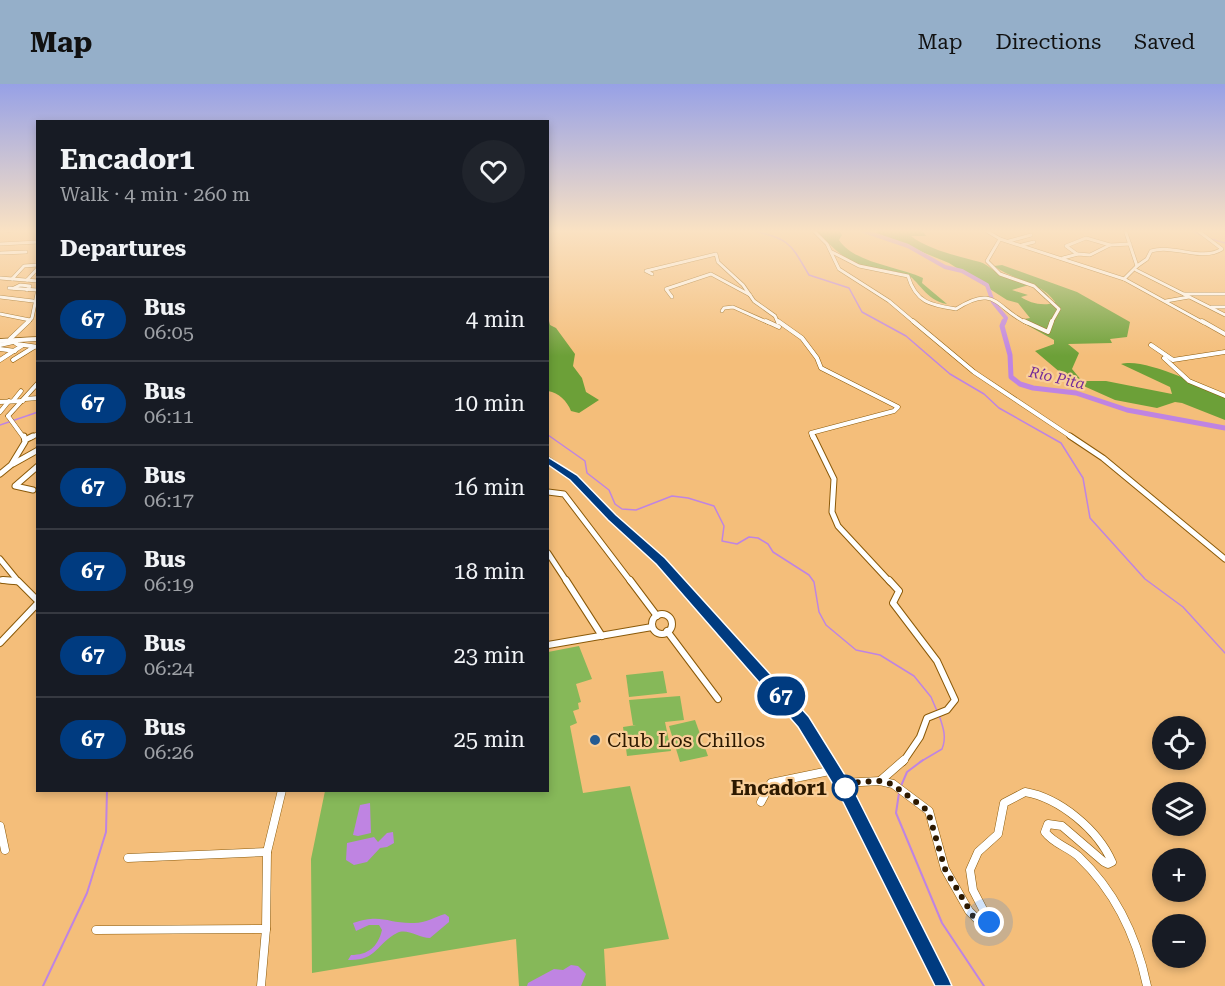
<!DOCTYPE html>
<html lang="en">
<head>
<meta charset="utf-8">
<style>
	:root { --surface:#171b24; --page:#20242c; --text:#f1f3f6; --muted:#9ea1a6; --line:#363941; --accent:#95afc9 }
	body { margin:0; font-family:"Roboto Serif",serif; background:var(--page); color:var(--text); height:100vh; display:flex; flex-direction:column; font-size:22px; white-space:nowrap }
	* { box-sizing:border-box; margin:0 }
	p { font-size:20px; color:var(--muted) }
	.icon { flex:none; width:33px; height:33px; fill:none; stroke:currentColor; stroke-width:2; stroke-linecap:round; stroke-linejoin:round }
	.map { position:relative; flex:1; overflow:hidden }
	.drawer { position:absolute; left:36px; top:36px; width:513px; height:672px; display:flex; flex-direction:column; background:var(--surface); border-radius:0px; box-shadow:0 3px 9px #0003 }
	.drawer>* { flex:none }
	.badge { padding:0 12px; border-radius:20px; font-size:21px; line-height:39px }
	.controls { position:absolute; left:1152px; top:632px; display:grid; gap:12px }
	.controls a { display:grid; place-items:center; width:54px; height:54px; border-radius:50%; background:var(--surface); box-shadow:0 3px 9px #0003; font-size:30px }
	.you { position:absolute; width:30px; height:30px; margin:-15px; border:4px solid #fff; border-radius:50%; background:#1a73e8; box-shadow:0 0 0 9px #1a73e833 }
	.map>.badge { position:absolute; translate:-50% -50%; box-shadow:0 0 0 3px #fff }
	h2 { padding:0 24px; font-size:22px; line-height:54px }
	.round { display:grid; place-items:center; flex:none; width:63px; height:63px; border-radius:32px; background:var(--page) }
	.summary { display:flex; align-items:center; justify-content:space-between; height:102px; padding:0 24px }
	h1 { font-size:28px; font-weight:700; line-height:45px }
	ul { padding:0; list-style:none }
	li { display:flex; align-items:center; gap:18px; height:84px; padding:0 24px; border-top:2px solid var(--line) }
	li div { flex:1 }
	li b { display:block; font-size:22px }
	li em { font-style:normal }
	li .badge { min-width:66px; font-weight:700; text-align:center }
	header { display:flex; align-items:center; gap:36px; box-sizing:border-box; height:84px; padding:0 30px; background:var(--accent); color:#111 }
	header strong { font-size:28px }
	nav { display:flex; gap:33px; margin-inline-start:auto; font-size:21px }
	.map>svg:first-child { display:block }
	.green { fill:#86b859 }
	.forest { fill:#6ca038 }
	.water { fill:#bf84e2 }
	.lines { fill:none; stroke-linecap:round; stroke-linejoin:round }
	.stream-far1 { stroke:#bf84e2; stroke-width:1.5 }
	.stream { stroke:#bf84e2; stroke-width:2 }
	.river-far1 { stroke:#bf84e2; stroke-width:4 }
	.river { stroke:#bf84e2; stroke-width:5 }
	.minor-far4-casing { stroke:#8b5a09; stroke-width:4 }
	.minor-far3-casing { stroke:#8b5a09; stroke-width:5 }
	.minor-far2-casing { stroke:#8b5a09; stroke-width:7 }
	.minor-far1-casing { stroke:#8b5a09; stroke-width:8 }
	.minor-casing { stroke:#8b5a09; stroke-width:9 }
	.highway-casing { stroke:#8b5a09; stroke-width:1 }
	.minor-far4 { stroke:#fff; stroke-width:3 }
	.minor-far3 { stroke:#fff; stroke-width:4 }
	.minor-far2 { stroke:#fff; stroke-width:5 }
	.minor-far1 { stroke:#fff; stroke-width:6 }
	.minor { stroke:#fff; stroke-width:8 }
	.highway { fill:#fff; fill-rule:evenodd }
	.line { fill:#003b80; stroke:#fff; stroke-width:1.5 }
	.walk { stroke:#2d1900; stroke-width:6; stroke-dasharray:0 10.8 }
	.poi-dot { fill:#245b93; stroke:#f9ce98; stroke-width:2 }
	.stop-dot { fill:#fff; stroke:#003b80; stroke-width:3 }
	.labels { text-anchor:middle; stroke-width:4.5; stroke-linejoin:round; paint-order:stroke }
	.far-water-label { font-size:15px; font-style:italic; fill:#742b99; stroke:#f9ce98 }
	.near-poi-label { font-size:20px; fill:#2d1900; stroke:#f9ce98; text-anchor:start }
	.near-stop-label { font-size:20px; font-weight:bold; fill:#2d1900; stroke:#f9ce98; text-anchor:end }
</style>
</head>
<body>
<header>
<strong>Map</strong>
<nav><a>Map</a><a>Directions</a><a>Saved</a></nav>
</header>
<div class="map">
<svg width="1225" height="902" viewBox="0 0 1225 902">
	<rect width="100%" height="100%" fill="#f4be7a"/>
	<g class="green">
		<path d="M579 562 592 595 576 600 581 618 578 619 579 625 573 627 577 639 570 642 583 709 630 702 669 855 604 865 606 902H519L516 855 312 889 311 775 325 707 548 706V568Z"/>
		<path d="M663 587 667 609 629 613 626 591Z"/>
		<path d="M680 612 684 636 665 638 671 667 627 672 623 643 636 641H633L629 616Z"/>
		<path d="M695 636 708 672 680 678 669 642Z"/>
	</g>
	<g class="forest">
		<path d="M815 146H839L842 151 839 156C854 179 897 182 923 194L922 199 947 220C926 217 918 195 906 190 893 186 877 186 864 182 843 177 830 160 815 146Z"/>
		<path d="M879 146H922L926 152H911C929 166 958 172 980 178 989 181 995 189 1004 192 1020 197 1038 199 1049 213L1045 215 1038 206 1029 201 1012 206 1028 211 1021 213C1029 219 1045 223 1055 218 1040 197 1014 197 994 182L1002 181 1077 208 1130 238 1127 253 1110 255 1112 259 1068 260 1079 269 1072 285 1082 297H1106L1172 310 1170 303 1121 280C1144 273 1201 302 1225 311V336L1182 319 1175 318 1157 324 1115 316 1068 295 1035 267 1054 260V256L1018 236 1030 234 1018 219 1007 216 949 179 876 149Z"/>
		<path d="M548 233 550 241 556 244 575 270 573 282 582 294 586 308 599 316 579 329 571 327C567 317 559 309 548 307Z"/>
	</g>
	<g class="water">
		<path d="M370 719 371 749 358 752 353 751 360 721Z"/>
		<path d="M393 748 394 759 387 763 380 764 367 778 354 781 346 776 347 759 374 753 378 758 387 749Z"/>
		<path d="M445 830 449 833V838L430 854C419 854 407 844 397 849 376 860 377 877 348 876L351 871C368 871 378 863 382 846L379 841H369L356 847 353 839C382 829 388 840 414 839 426 839 434 833 445 830Z"/>
		<path d="M571 881 578 882 586 890 581 902H527L528 899 554 885 563 886Z"/>
	</g>
	<g class="lines">
		<g class="stream-far1">
			<path d="M751 146C790 156 789 157 809 191L849 204 862 228 906 252 950 290 984 310 999 324 1061 359 1083 394 1090 434 1145 495 1183 523 1225 569"/>
			<path d="M1191 146 1201 151"/>
			<path d="M1211 155 1225 159"/>
			<path d="M0 341 38 328"/>
			<path d="M548 351 585 377 587 389 609 406 615 420 622 425 636 426 672 412 688 414 714 422 724 442 722 457 737 460 749 453 758 454 768 460 773 468 809 491 814 498 819 528 826 541 856 566 880 571 914 592 931 613 937 627"/>
			<path d="M920 678 942 665C947 653 943 643 939 631"/>
		</g>
		<g class="stream">
			<path d="M901 702 907 688 923 676"/>
			<path d="M899 709 896 729 942 839 984 902"/>
			<path d="M43 902 87 809 106 748 107 706"/>
		</g>
		<path class="river-far1" d="M861 146 908 162 945 183 962 187 987 201 993 218 1006 234 1004 239"/>
		<path class="river" d="M1004 237 1002 242 1010 271 1011 293 1020 300 1033 304 1076 309 1127 326 1225 344"/>
		<defs>
			<g id="minor-far4">
				<path d="M813 146 827 160 839 185 889 217 915 239"/>
				<path d="M985 146 1000 155 1124 195 1204 239"/>
				<path d="M5 147 13 146"/>
				<path d="M1000 155 987 177 1000 190 1034 202 1059 225 1051 239"/>
				<path d="M1009 157 1031 151"/>
				<path d="M0 160 38 158"/>
				<path d="M1022 161 1034 158"/>
				<path d="M832 168 859 182 908 192C916 219 931 221 956 225 996 199 996 225 1027 239"/>
				<path d="M1 169 26 168"/>
				<path d="M1077 170 1066 162 1086 154 1110 161"/>
				<path d="M1063 174 1078 170 1090 171 1110 161 1130 160"/>
				<path d="M1137 182 1147 175 1151 167C1174 160 1202 178 1222 165L1197 146"/>
				<path d="M1136 186 1225 231"/>
				<path d="M652 190 646 187 716 170 718 178 743 201 754 217 775 232 778 239"/>
				<path d="M0 194 38 197"/>
				<path d="M12 195 24 182 38 181"/>
				<path d="M1124 195 1137 182 1125 146"/>
				<path d="M27 196 38 184"/>
				<path d="M9 204 37 206"/>
				<path d="M14 204 20 201 30 202 27 206"/>
				<path d="M1184 210H1225"/>
				<path d="M0 213 33 217"/>
				<path d="M672 213 666 205 711 190 750 211"/>
				<path d="M1166 217 1189 213"/>
				<path d="M1211 223H1225"/>
				<path d="M722 227 724 224 733 223 769 239"/>
				<path d="M0 230 30 236"/>
				<path d="M27 239 32 234 38 205"/>
			</g>
			<g id="minor-far3">
				<path d="M29 237 10 255 17 260 38 263"/>
				<path d="M766 237 779 243"/>
				<path d="M778 237 802 254 817 274 821 284 898 323 894 327 811 349 813 354"/>
				<path d="M913 237 974 288 1073 354"/>
				<path d="M1024 237 1048 248 1052 237"/>
				<path d="M1202 237 1225 250"/>
				<path d="M0 261 13 258"/>
				<path d="M1151 261 1173 276 1225 268"/>
				<path d="M0 265 15 267"/>
				<path d="M1164 274 1189 297 1225 312"/>
				<path d="M0 276 23 261"/>
				<path d="M13 276 34 263"/>
				<path d="M25 315 38 314"/>
				<path d="M13 317 21 307"/>
				<path d="M0 318 23 317"/>
				<path d="M0 328 9 317"/>
				<path d="M8 332 38 299"/>
				<path d="M8 332 24 354"/>
				<path d="M30 354 38 350"/>
			</g>
			<g id="minor-far2">
				<path d="M813 352 834 395 832 428 838 442 890 498"/>
				<path d="M1070 352 1103 374 1225 475"/>
				<path d="M25 356 33 352"/>
				<path d="M548 376 574 394 607 429 657 474 678 498"/>
				<path d="M13 380 38 366"/>
				<path d="M0 390 11 381 25 358 24 352"/>
				<path d="M33 406 15 402 38 382"/>
				<path d="M548 408 564 410 631 498"/>
				<path d="M548 469 567 498"/>
				<path d="M0 475 18 497"/>
				<path d="M0 496 19 498"/>
			</g>
			<g id="minor-far1">
				<path d="M3 496 18 497 38 517"/>
				<path d="M566 496 602 552"/>
				<path d="M630 496 657 532"/>
				<path d="M677 496 804 638 829 678"/>
				<path d="M889 496 899 507 893 519 937 577 955 616 947 626 927 634 920 653 903 678"/>
				<circle cx="662" cy="540" r="10"/>
				<path d="M667 547 718 615"/>
				<path d="M0 559 38 519"/>
				<path d="M548 561 652 543"/>
			</g>
			<g id="minor">
				<path d="M828 676 845 704 942 902"/>
				<path d="M880 697 904 676"/>
				<path d="M842 699 880 697 893 700 929 727 945 785 969 827 983 841 989 838 988 835 973 806 970 786 978 768 998 750 1004 719 1025 708C1060 714 1098 746 1112 778L1108 780 1104 778 1062 742 1048 740 1045 748C1054 760 1068 763 1078 772 1115 807 1137 854 1147 902"/>
				<path d="M761 718 771 699 834 686"/>
				<path d="M0 742 5 766"/>
				<path d="M128 774 267 768"/>
				<path d="M96 846 266 845"/>
				<path d="M261 902 266 845 267 768 282 706"/>
			</g>
			<path id="highway" d="M38 253V257L0 259V255Z"/>
		</defs>
		<use href="#minor-far4" class="minor-far4-casing"/>
		<use href="#minor-far3" class="minor-far3-casing"/>
		<use href="#minor-far2" class="minor-far2-casing"/>
		<use href="#minor-far1" class="minor-far1-casing"/>
		<use href="#minor" class="minor-casing"/>
		<use href="#highway" class="highway-casing"/>
		<use href="#minor-far4" class="minor-far4"/>
		<use href="#minor-far3" class="minor-far3"/>
		<use href="#minor-far2" class="minor-far2"/>
		<use href="#minor-far1" class="minor-far1"/>
		<use href="#minor" class="minor"/>
		<use href="#highway" class="highway"/>
	</g>
	<linearGradient id="sky" x2="0" y2="1"><stop stop-color="#97a1e6"/><stop offset="0.54" stop-color="#fae2c3"/><stop offset="1" stop-color="#fae2c3" stop-opacity="0"/></linearGradient>
	<rect width="1225" height="272" fill="url(#sky)"/>
	<path class="line" d="M548 373 577 391 616 431 665 474 809 633 850 699 949 895 952 902H935L839 710 798 643 656 480 608 436 570 396 544 378V374Z"/>
	<g class="lines">
		<path class="walk" d="M845 704 842 699 880 697 892 700 928 727 945 785 976 837 982 841 989 838"/>
	</g>
	<circle class="poi-dot" cx="595" cy="656" r="6"/>
	<circle class="stop-dot" cx="845" cy="704" r="12"/>
	<g class="labels">
		<g class="far-water-label">
			<text transform="translate(1057 294) rotate(13)" y="5">Río Pita</text>
		</g>
		<g class="near-poi-label">
			<text x="607" y="663">Club Los Chillos</text>
		</g>
		<g class="near-stop-label">
			<text x="827" y="711">Encador1</text>
		</g>
	</g>
</svg>
<div class="controls">
<a><svg class="icon" aria-label="locate" viewBox="0 0 24 24"><circle cx="12" cy="12" r="6"/><path d="M12 2v4M12 18v4M2 12h4M18 12h4"/></svg></a>
<a><svg class="icon" aria-label="layers" viewBox="0 0 24 24"><path d="M12 4l9 5-9 5-9-5zM3 14l9 5 9-5"/></svg></a>
<a>+</a>
<a>−</a>
</div>
<div class="you" style="left:989px;top:838px"></div>
<b class="badge" style="left:781px;top:612px;background:#003b80;color:#fff">67</b>
<section class="drawer">
<div class="summary"><div><h1>Encador1</h1><p>Walk · 4 min · 260 m</p></div><a class="round"><svg class="icon" aria-label="heart" viewBox="0 0 24 24"><path d="M12 20l-8-8c-3-5 5-10 8-4 3-6 11-1 8 4z"/></svg></a></div>
<h2>Departures</h2>
<ul>
<li><span class="badge" style="background:#003b80;color:#fff">67</span><div><b>Bus</b><p>06:05</p></div><em>4 min</em></li>
<li><span class="badge" style="background:#003b80;color:#fff">67</span><div><b>Bus</b><p>06:11</p></div><em>10 min</em></li>
<li><span class="badge" style="background:#003b80;color:#fff">67</span><div><b>Bus</b><p>06:17</p></div><em>16 min</em></li>
<li><span class="badge" style="background:#003b80;color:#fff">67</span><div><b>Bus</b><p>06:19</p></div><em>18 min</em></li>
<li><span class="badge" style="background:#003b80;color:#fff">67</span><div><b>Bus</b><p>06:24</p></div><em>23 min</em></li>
<li><span class="badge" style="background:#003b80;color:#fff">67</span><div><b>Bus</b><p>06:26</p></div><em>25 min</em></li>
</ul>
</section>
</div>
</body>
</html>
